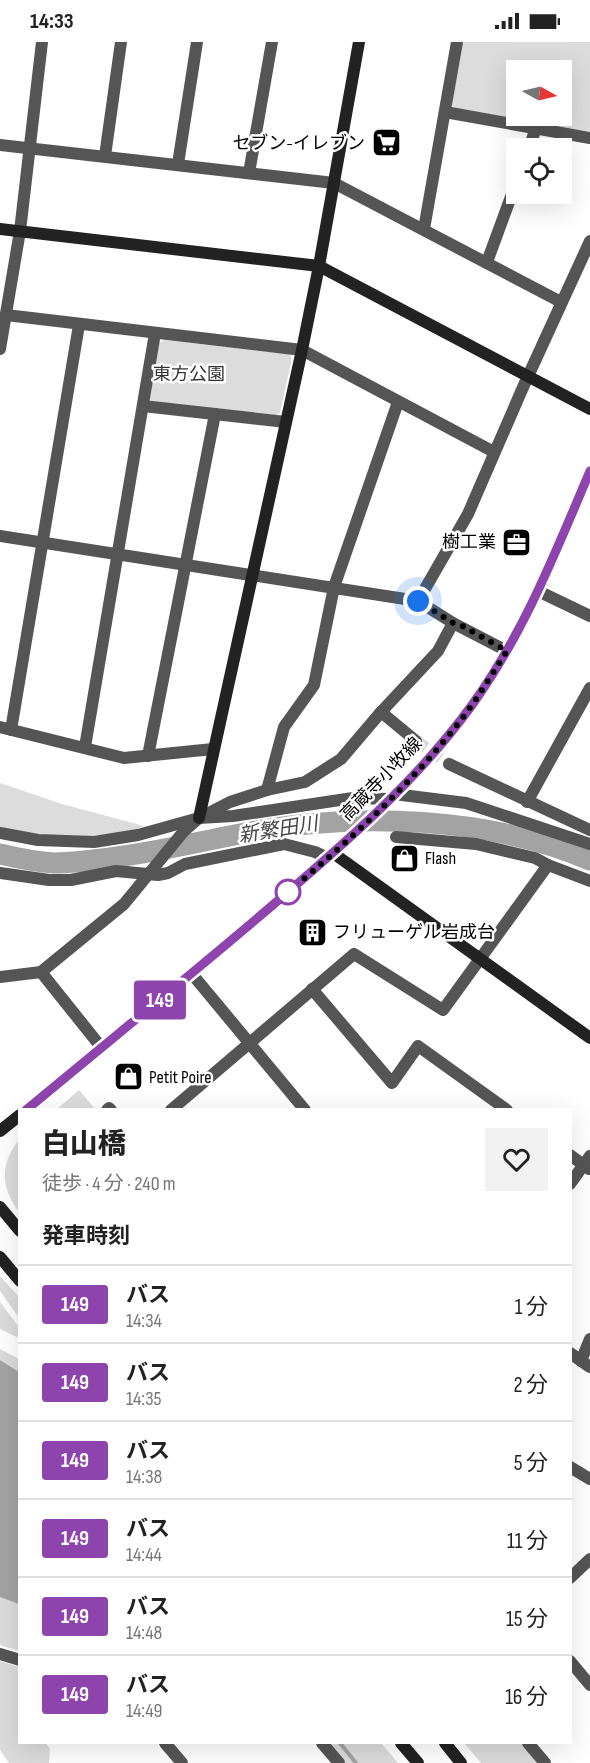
<!DOCTYPE html>
<html lang="ja">
<head>
<meta charset="utf-8">
<style>
	:root { --surface:#fff; --page:#f2f2f2; --text:#222; --muted:#767676; --line:#e0e0e0 }
	body { margin:0; font-family:"Sofia Sans Condensed","Noto Sans JP",sans-serif; background:var(--page); color:var(--text); height:100vh; display:flex; flex-direction:column; font-size:22px; white-space:nowrap }
	* { box-sizing:border-box; margin:0 }
	p { font-size:20px; color:var(--muted) }
	.icon { flex:none; width:33px; height:33px; fill:none; stroke:currentColor; stroke-width:2; stroke-linecap:round; stroke-linejoin:round }
	.map { position:relative; flex:1; overflow:hidden }
	.side { position:absolute; left:18px; top:1066px; width:554px; height:636px; display:flex; flex-direction:column; background:var(--surface); border-radius:0px; box-shadow:0 6px 24px #0002 }
	.side>* { flex:none }
	.badge { padding:0 12px; border-radius:4px; font-size:21px; line-height:39px }
	.needle { width:39px; rotate:98deg }
	.controls { position:absolute; left:506px; top:18px; display:grid; gap:12px }
	.controls a { display:grid; place-items:center; width:66px; height:66px; border-radius:0px; background:var(--surface); box-shadow:0 6px 24px #0002; font-size:30px }
	.you { position:absolute; width:30px; height:30px; margin:-15px; border:4px solid #fff; border-radius:50%; background:#1a73e8; box-shadow:0 0 0 9px #1a73e833 }
	.map>.badge { position:absolute; translate:-50% -50%; box-shadow:0 0 0 3px #fff }
	h2 { padding:0 24px; font-size:22px; line-height:54px }
	.round { display:grid; place-items:center; flex:none; width:63px; height:63px; border-radius:0px; background:var(--page) }
	.summary { display:flex; align-items:center; justify-content:space-between; height:102px; padding:0 24px }
	h1 { font-size:28px; font-weight:800; line-height:45px }
	ul { padding:0; list-style:none }
	li { display:flex; align-items:center; gap:18px; height:78px; padding:0 24px; border-top:2px solid var(--line) }
	li div { flex:1 }
	li b { display:block; font-size:22px }
	li em { font-style:normal }
	li .badge { min-width:66px; font-weight:700; text-align:center }
	.status { display:flex; justify-content:space-between; align-items:center; height:42px; padding:0 30px; background:var(--surface); direction:ltr }
	.status svg { height:16px; fill:currentColor }
	.map>svg:first-child { display:block }
	.green { fill:#dcdcdc; fill-rule:evenodd }
	.water { fill:#a3a3a3 }
	.lines { fill:none; stroke-linecap:round; stroke-linejoin:round }
	.stream { stroke:#a3a3a3; stroke-width:4 }
	.river { stroke:#a3a3a3; stroke-width:21 }
	.street-tunnel { stroke:#d9d9d9; stroke-width:12; stroke-dasharray:12 6; stroke-linecap:butt }
	.street { stroke:#555; stroke-width:12 }
	.secondary { stroke:#222; stroke-width:12 }
	.line-casing { stroke:#fff; stroke-width:14 }
	.line { stroke:#8e44ad; stroke-width:9 }
	.walk { stroke:#000; stroke-width:6; stroke-dasharray:0 10.8 }
	.stop-dot { fill:#fff; stroke:#8e44ad; stroke-width:3 }
	.labels { text-anchor:middle; stroke-width:5; stroke-linejoin:round; paint-order:stroke }
	.poi-label { font-size:18px; fill:#000; stroke:#fff; text-anchor:start }
	.park-label { font-size:18px; fill:#333; stroke:#fff }
	.street-label { font-size:18px; fill:#000; stroke:#fff }
	.water-label { font-size:20px; font-style:italic; fill:#444; stroke:#fff }
</style>
</head>
<body>
<div class="status"><b>14:33</b><svg viewBox="0 0 49 12"><path d="M0 12V9h3v3zM5 12V6h3v6zM10 12V3h3v9zM15 12V0h3v12zM26 1h20v11H26zM47 4h2v5h-2z"/></svg></div>
<div class="map">
<svg width="590" height="1721" viewBox="0 0 590 1721">
	<rect width="100%" height="100%" fill="#fff"/>
	<g class="green">
		<path d="M462 0H590V90L455 66 451 62ZM516 28H561V74H516Z"/>
		<path d="M164 298 289 312 292 316 280 371 275 374 153 361 150 357 159 301Z"/>
		<path d="M0 741 62 762 144 784 132 789 69 797 0 787Z"/>
		<path d="M79 1048 96 1068H56Z"/>
		<path d="M19 1098V1170C0 1144 0 1122 19 1098Z"/>
		<path d="M0 1234 19 1255V1276L0 1249Z"/>
		<path d="M0 1260 19 1285V1296L0 1287Z"/>
		<path d="M0 1307 19 1317V1609L0 1603Z"/>
		<path d="M0 1619 19 1625 20 1701H46L50 1707 49 1721H9L0 1708Z"/>
		<path d="M329 1701H381L398 1721H345Z"/>
		<path d="M464 1701H521L538 1721H481Z"/>
	</g>
	<path class="water" d="M0 1318 19 1330V1562L0 1555Z"/>
	<g class="lines">
		<path class="stream" d="M340 1701 356 1721"/>
		<path class="river" d="M0 812C17 816 36 820 54 821 75 821 96 818 117 815 162 809 206 798 251 790 357 770 490 775 590 818"/>
		<path class="street-tunnel" d="M416 699 449 722"/>
		<g class="street">
			<path d="M445 70 590 96"/>
			<path d="M0 103 334 141 561 260"/>
			<path d="M529 106 536 86"/>
			<path d="M105 114 121 0"/>
			<path d="M178 122 197 0"/>
			<path d="M249 131 272 0"/>
			<path d="M424 187 457 0"/>
			<path d="M487 220 516 141"/>
			<path d="M6 273 302 308 494 410"/>
			<path d="M0 307 20 189 42 0"/>
			<path d="M143 364 286 380"/>
			<path d="M0 494 418 559 453 581 507 609"/>
			<path d="M538 549 590 574"/>
			<path d="M418 559 468 472 524 343 590 199"/>
			<path d="M381 670 416 699"/>
			<path d="M0 685 124 716 213 707"/>
			<path d="M11 688 79 283"/>
			<path d="M85 705 155 291"/>
			<path d="M148 714 215 372"/>
			<path d="M449 722 590 788"/>
			<path d="M267 748 284 685 314 643 334 545 398 360"/>
			<path d="M394 752 466 761 590 802"/>
			<path d="M527 760 590 646"/>
			<path d="M0 791 38 798 94 800 138 793 199 776 233 774 353 756 389 757"/>
			<path d="M396 795 476 802 535 816 548 823 590 839"/>
			<path d="M0 831 49 838H71L116 829 158 833 168 831 185 822 284 802 315 810 328 816"/>
			<path d="M41 930 101 1005"/>
			<path d="M192 932 305 1068"/>
			<path d="M0 935 41 930 124 862 184 789 199 776 230 760 267 748 305 740 341 717 381 670 438 609 453 581"/>
			<path d="M312 947 392 1041 418 1004 507 1068"/>
			<path d="M107 1068 109 1066 111 1068"/>
			<path d="M171 1068 354 912 443 968 548 823"/>
			<path d="M570 1113 589 1127"/>
			<path d="M570 1142 590 1114"/>
			<path d="M570 1311 590 1325"/>
			<path d="M581 1319 590 1297"/>
			<path d="M570 1425 590 1437"/>
			<path d="M570 1536 590 1517"/>
			<path d="M0 1612 20 1618"/>
			<path d="M570 1619 590 1643"/>
			<path d="M165 1701 182 1721"/>
			<path d="M322 1701 339 1721"/>
			<path d="M528 1701 545 1721"/>
		</g>
		<g class="secondary">
			<path d="M0 187 319 224 590 367"/>
			<path d="M199 776 302 308 319 224 359 0"/>
			<path d="M333 811 590 996"/>
			<path d="M26 1068C105 1002 185 937 263 871 337 808 415 742 472 663 524 591 555 509 590 429"/>
			<path d="M0 1089 20 1073"/>
			<path d="M0 1165 20 1189"/>
			<path d="M0 1215 20 1239"/>
			<path d="M401 1701 418 1721"/>
			<path d="M445 1701 461 1721"/>
		</g>
	</g>
	<g class="lines">
		<defs>
			<path id="line" d="M26 1068C109 999 192 932 274 862 344 802 417 739 472 663 524 591 556 509 590 429"/>
		</defs>
		<use href="#line" class="line-casing"/>
		<use href="#line" class="line"/>
		<path class="walk" d="M288 850C352 797 423 731 472 663 484 646 495 627 507 609L459 582 453 581 418 559"/>
	</g>
	<defs>
		<symbol id="supermarket-square" viewBox="-11 -11 22 22"><rect x="-9" y="-9" width="18" height="18" rx="4" fill="#000" stroke="#fff"/><path d="M-6-5.5h2.5l.6 2H6L4.5 2H-2.5L-4.4-4H-6ZM-1.5 3.2a1.3 1.3 0 1 0 .1 0ZM3 3.2a1.3 1.3 0 1 0 .1 0Z" fill="#fff"/></symbol>
		<symbol id="office-square" viewBox="-11 -11 22 22"><rect x="-9" y="-9" width="18" height="18" rx="4" fill="#000" stroke="#fff"/><path d="M-6-3h4V-5.5h4V-3h4V5H-6ZM-1-4.5V-3h2v-1.5ZM-6 0V1H6V0Z" fill="#fff"/></symbol>
		<symbol id="shop-square" viewBox="-11 -11 22 22"><rect x="-9" y="-9" width="18" height="18" rx="4" fill="#000" stroke="#fff"/><path d="M-5-2.5h2.3a2.7 3.5 0 0 1 5.4 0H5L5.5 6h-11ZM-1.5-2.5h3a1.5 2.3 0 0 0-3 0Z" fill="#fff"/></symbol>
		<symbol id="building-square" viewBox="-11 -11 22 22"><rect x="-9" y="-9" width="18" height="18" rx="4" fill="#000" stroke="#fff"/><path d="M-4-6H4V6H1V3H-1V6H-4ZM-2.5-4.3h1.7v1.8h-1.7ZM.8-4.3h1.7v1.8H.8ZM-2.5-1h1.7V.8h-1.7ZM.8-1h1.7V.8H.8Z" fill="#fff"/></symbol>
	</defs>
	<g fill-rule="evenodd">
		<use href="#supermarket-square" x="370" y="84" width="33" height="33"/>
		<use href="#office-square" x="500" y="484" width="33" height="33"/>
		<use href="#shop-square" x="388" y="800" width="33" height="33"/>
		<use href="#building-square" x="296" y="874" width="33" height="33"/>
		<use href="#shop-square" x="112" y="1018" width="33" height="33"/>
	</g>
	<circle class="stop-dot" cx="288" cy="850" r="12"/>
	<g class="labels">
		<g class="poi-label">
			<text x="365" y="107" text-anchor="end">セブン-イレブン</text>
			<text x="496" y="506" text-anchor="end">樹工業</text>
			<text x="425" y="822">Flash</text>
			<text x="333" y="896">フリューゲル岩成台</text>
			<text x="149" y="1041">Petit Poire</text>
		</g>
		<g class="park-label">
			<text x="189" y="338">東方公園</text>
		</g>
		<g class="street-label">
			<text transform="translate(381 737) rotate(-46)" y="6">高蔵寺小牧線</text>
		</g>
		<g class="water-label">
			<text transform="translate(278 787) rotate(-9)" y="7">新繁田川</text>
		</g>
	</g>
</svg>
<div class="controls">
<a><svg class="needle" viewBox="-14 -14 28 28"><path d="M0-13l5 13h-10z" fill="#e53935"/><path d="M0 13l5-13h-10z" fill="#767676"/></svg></a>
<a><svg class="icon" aria-label="locate" viewBox="0 0 24 24"><circle cx="12" cy="12" r="6"/><path d="M12 2v4M12 18v4M2 12h4M18 12h4"/></svg></a>
</div>
<div class="you" style="left:418px;top:559px"></div>
<b class="badge" style="left:160px;top:958px;background:#8e44ad;color:#fff">149</b>
<section class="side">
<div class="summary"><div><h1>白山橋</h1><p>徒歩 · 4 分 · 240 m</p></div><a class="round"><svg class="icon" aria-label="heart" viewBox="0 0 24 24"><path d="M12 20l-8-8c-3-5 5-10 8-4 3-6 11-1 8 4z"/></svg></a></div>
<h2>発車時刻</h2>
<ul>
<li><span class="badge" style="background:#8e44ad;color:#fff">149</span><div><b>バス</b><p>14:34</p></div><em>1 分</em></li>
<li><span class="badge" style="background:#8e44ad;color:#fff">149</span><div><b>バス</b><p>14:35</p></div><em>2 分</em></li>
<li><span class="badge" style="background:#8e44ad;color:#fff">149</span><div><b>バス</b><p>14:38</p></div><em>5 分</em></li>
<li><span class="badge" style="background:#8e44ad;color:#fff">149</span><div><b>バス</b><p>14:44</p></div><em>11 分</em></li>
<li><span class="badge" style="background:#8e44ad;color:#fff">149</span><div><b>バス</b><p>14:48</p></div><em>15 分</em></li>
<li><span class="badge" style="background:#8e44ad;color:#fff">149</span><div><b>バス</b><p>14:49</p></div><em>16 分</em></li>
</ul>
</section>
</div>
</body>
</html>
